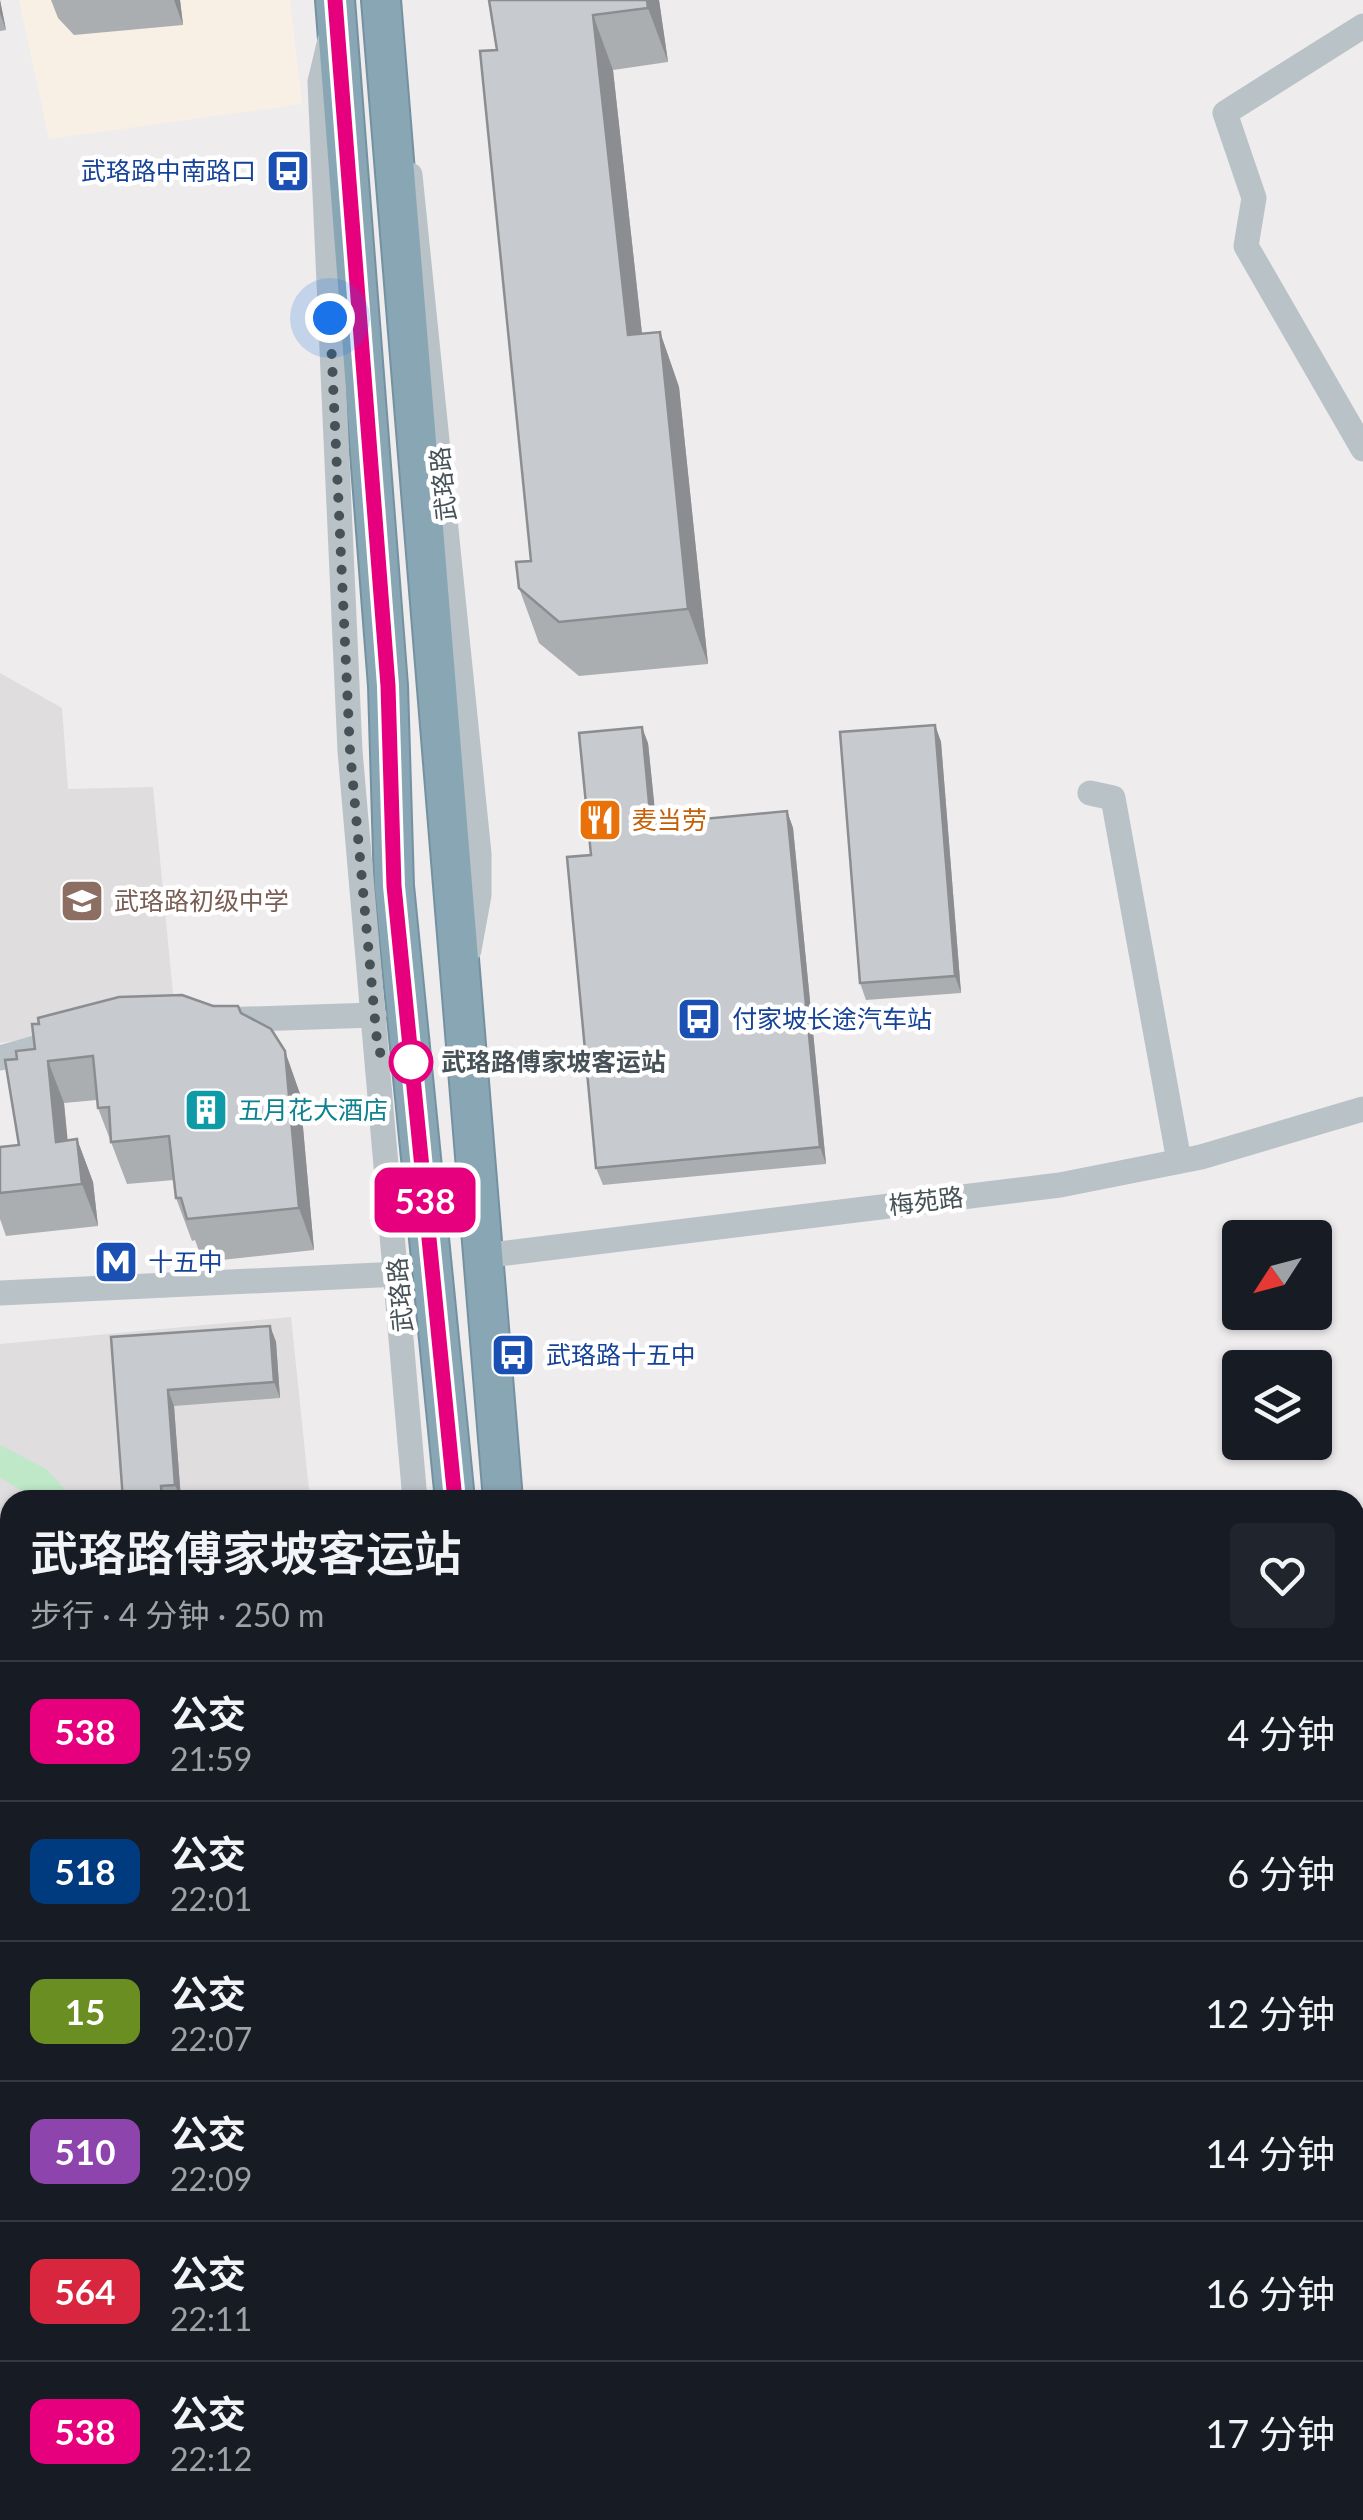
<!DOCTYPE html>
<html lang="zh">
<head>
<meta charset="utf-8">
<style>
	:root { --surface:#171b24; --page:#20242c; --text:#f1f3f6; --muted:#9ea1a6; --line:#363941 }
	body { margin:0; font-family:Lato,"Noto Sans SC",sans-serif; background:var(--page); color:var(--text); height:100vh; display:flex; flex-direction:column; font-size:38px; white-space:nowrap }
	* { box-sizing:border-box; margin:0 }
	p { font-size:32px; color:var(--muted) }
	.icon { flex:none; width:55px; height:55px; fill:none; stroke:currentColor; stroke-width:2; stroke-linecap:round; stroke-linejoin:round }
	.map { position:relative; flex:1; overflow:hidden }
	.details { position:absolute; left:0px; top:1490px; width:1365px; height:1030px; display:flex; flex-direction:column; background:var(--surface); border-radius:30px 30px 0 0; box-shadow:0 2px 8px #0004 }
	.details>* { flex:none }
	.badge { padding:0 20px; border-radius:15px; font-size:35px; line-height:65px }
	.needle { width:65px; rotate:234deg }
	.buttons { position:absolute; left:1222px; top:1220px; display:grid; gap:20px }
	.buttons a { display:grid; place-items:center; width:110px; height:110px; border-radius:10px; background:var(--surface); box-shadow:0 2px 8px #0004; font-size:50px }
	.you { position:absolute; width:50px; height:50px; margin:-25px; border:8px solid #fff; border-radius:50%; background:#1a73e8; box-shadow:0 0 0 15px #1a73e833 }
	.map>.badge { position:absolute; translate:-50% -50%; box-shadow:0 0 0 5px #fff }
	.round { display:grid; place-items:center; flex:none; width:105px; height:105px; border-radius:10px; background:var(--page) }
	.headline { display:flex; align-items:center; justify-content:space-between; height:170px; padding:0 30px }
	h1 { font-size:48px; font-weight:600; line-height:75px }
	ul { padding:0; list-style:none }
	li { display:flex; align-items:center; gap:30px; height:140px; padding:0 30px; border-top:2px solid var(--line) }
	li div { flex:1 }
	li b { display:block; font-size:38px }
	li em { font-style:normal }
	li .badge { min-width:110px; font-weight:700; text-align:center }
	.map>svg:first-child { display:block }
	.commercial { fill:#f9f0e5 }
	.education { fill:#dfdddd }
	.green { fill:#bee8c7 }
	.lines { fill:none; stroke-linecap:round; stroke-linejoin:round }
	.highway-casing { stroke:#7491a1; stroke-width:42 }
	.minor { stroke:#b8c2c7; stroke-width:25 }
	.highway { stroke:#89a6b5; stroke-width:38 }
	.rail-casing { stroke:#afb2b5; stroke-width:10 }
	.rail { stroke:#fff; stroke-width:6; stroke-dasharray:19; stroke-linecap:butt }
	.wall { fill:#abaeb1 }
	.shaded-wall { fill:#8b8d90 }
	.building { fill:#c7cace; stroke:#8b8d90; stroke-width:2.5 }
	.line-casing { stroke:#fff; stroke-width:22 }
	.line { stroke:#e6007e; stroke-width:15 }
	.walk { stroke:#465257; stroke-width:10; stroke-dasharray:0 18 }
	.stop-dot { fill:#fff; stroke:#e6007e; stroke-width:5 }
	.labels { text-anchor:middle; stroke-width:9; stroke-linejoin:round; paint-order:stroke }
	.transit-label { font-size:25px; fill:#164399; stroke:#fff; text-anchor:start }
	.street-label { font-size:25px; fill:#465257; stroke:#fff }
	.food-label { font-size:25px; fill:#c56008; stroke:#fff; text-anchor:start }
	.education-label { font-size:25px; fill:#785e54; stroke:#fff; text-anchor:start }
	.stop-label { font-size:25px; font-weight:bold; fill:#465257; stroke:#fff; text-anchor:start }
	.culture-label { font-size:25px; fill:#0d838f; stroke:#fff; text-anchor:start }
</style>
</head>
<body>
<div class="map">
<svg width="1363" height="2520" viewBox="0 0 1363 2520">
	<rect width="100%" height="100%" fill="#eeecec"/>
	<path class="commercial" d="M19 0H290L302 104 49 139Z"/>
	<g class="education">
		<path d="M0 673 62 708 68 789 153 787 175 1014 0 1043Z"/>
		<path d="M291 1317 310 1500H10V1887L0 1889V1344Z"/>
	</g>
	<path class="green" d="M0 1445 46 1469 75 1500H36L0 1477Z"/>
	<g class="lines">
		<defs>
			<g id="highway">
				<path d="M335 0 388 686 394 886 455 1500"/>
				<path d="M381 0 503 1500"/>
				<path d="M565 2510 566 2520"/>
				<path d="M604 2510 605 2520"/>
			</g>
		</defs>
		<use href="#highway" class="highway-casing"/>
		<g class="minor">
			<path d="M1363 26 1225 113 1254 198 1246 246 1363 449"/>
			<path d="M330 40 320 82 350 751 415 1500"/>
			<path d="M410 175 479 854V895L469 950"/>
			<path d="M1090 793 1113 798 1179 1161"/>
			<path d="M220 1020 374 1015"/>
			<path d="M0 1058 67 1039"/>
			<path d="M482 1256 1060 1185 1201 1157 1363 1109"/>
			<path d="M0 1293 399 1274"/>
			<path d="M1355 1746 1363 1743"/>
			<path d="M1355 2149H1363"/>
			<path d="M0 2239 10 2238"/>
			<path d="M1044 2510 1045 2520"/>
		</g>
		<use href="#highway" class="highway"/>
		<defs>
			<g id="rail">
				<path d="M1355 1938 1363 1936"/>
				<path d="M470 2520 477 2510"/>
				<path d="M490 2520 496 2510"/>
			</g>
		</defs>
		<use href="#rail" class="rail-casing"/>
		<use href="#rail" class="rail"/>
	</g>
	<g class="wall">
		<path d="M0 0 6 30 0 31Z"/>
		<path d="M51 0H180L183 25 74 35 58 18Z"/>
		<path d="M489 0H659L668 62 613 70 642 333 660 332 679 387 708 664 579 676 539 643 519 588 531 561 497 50Z"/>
		<path d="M935 725 941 742 961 993 866 1000 860 983Z"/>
		<path d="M648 743 656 823 787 811 793 828 826 1164 603 1185 596 1168Z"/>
		<path d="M213 1006 241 1013 285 1052 300 1094 314 1250 203 1262 195 1240 192 1241 176 1198 174 1180 127 1184 98 1108 97 1100 64 1103 67 1140 77 1139 93 1182 98 1226 6 1236 0 1219V1147L19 1145 17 1059 35 1049Z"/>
		<path d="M270 1326 276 1342 280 1398 174 1406 181 1500H123L111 1337Z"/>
	</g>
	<g class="shaded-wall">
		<path d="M0 0 6 30 0 13Z"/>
		<path d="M174 0H180L183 25Z"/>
		<path d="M647 0H659L668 62 648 8Z"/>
		<path d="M593 15 613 70 648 389 628 335Z"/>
		<path d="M660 332 679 387 708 664 688 609Z"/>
		<path d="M935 725 941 742 961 993 955 976Z"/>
		<path d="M642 727 648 743 658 840 651 824Z"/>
		<path d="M787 811 793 828 826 1164 820 1147Z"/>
		<path d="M285 1051 300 1094 314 1250 299 1208Z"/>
		<path d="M48 1061 64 1103 72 1184 56 1142Z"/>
		<path d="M77 1139 93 1182 98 1226 82 1184Z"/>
		<path d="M270 1326 276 1342 280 1398 274 1382Z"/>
		<path d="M168 1390 174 1406 181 1500 175 1485Z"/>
	</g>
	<g class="building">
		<path d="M489 0H647L648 8 593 15 628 335 660 332 688 609 559 622 519 588 516 562 531 561 480 51 497 50Z"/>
		<path d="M935 725 955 976 860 983 840 732Z"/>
		<path d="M642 727 651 824 787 811 820 1147 596 1168 567 857 591 855 579 733Z"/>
		<path d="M182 995 213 1006H238L241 1013 271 1029 285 1051 299 1208 187 1219 181 1198H176L169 1136 111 1142 109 1107 98 1108 93 1056 48 1061 56 1142 77 1139 82 1184 0 1193V1147L19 1145 5 1060 17 1059 16 1051 35 1049 32 1024H39L38 1018 119 997Z"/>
		<path d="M270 1326 274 1382 168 1390 175 1485 161 1486 162 1500H123L111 1337Z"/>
	</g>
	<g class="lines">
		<defs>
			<path id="line" d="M335 0 388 686 394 886 455 1500"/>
		</defs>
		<use href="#line" class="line-casing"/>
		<use href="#line" class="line"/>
		<path class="walk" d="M330 318 350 751 378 1052 411 1062"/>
	</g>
	<defs>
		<symbol id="bus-square" viewBox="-11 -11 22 22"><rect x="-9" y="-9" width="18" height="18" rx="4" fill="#1a4fb4" stroke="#fff"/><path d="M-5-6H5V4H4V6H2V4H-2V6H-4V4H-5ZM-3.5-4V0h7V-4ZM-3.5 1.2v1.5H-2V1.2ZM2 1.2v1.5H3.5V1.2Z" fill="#fff"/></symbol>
		<symbol id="restaurant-square" viewBox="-11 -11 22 22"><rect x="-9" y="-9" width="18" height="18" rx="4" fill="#e8710a" stroke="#fff"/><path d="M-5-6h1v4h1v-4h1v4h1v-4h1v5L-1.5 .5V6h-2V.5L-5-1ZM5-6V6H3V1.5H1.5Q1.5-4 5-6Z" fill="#fff"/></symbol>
		<symbol id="school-square" viewBox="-11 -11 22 22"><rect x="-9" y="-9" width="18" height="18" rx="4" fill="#8d6e63" stroke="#fff"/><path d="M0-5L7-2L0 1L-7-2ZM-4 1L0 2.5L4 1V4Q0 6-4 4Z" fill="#fff"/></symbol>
		<symbol id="building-square" viewBox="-11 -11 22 22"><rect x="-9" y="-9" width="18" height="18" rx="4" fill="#0f9aa8" stroke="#fff"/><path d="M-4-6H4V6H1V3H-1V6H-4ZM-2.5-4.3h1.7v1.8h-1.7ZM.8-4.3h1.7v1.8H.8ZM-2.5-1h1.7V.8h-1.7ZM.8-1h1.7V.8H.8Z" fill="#fff"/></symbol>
		<symbol id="metro-square" viewBox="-11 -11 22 22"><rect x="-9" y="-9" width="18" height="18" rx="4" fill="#1a4fb4" stroke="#fff"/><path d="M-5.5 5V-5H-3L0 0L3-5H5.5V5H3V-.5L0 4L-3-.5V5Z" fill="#fff"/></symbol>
	</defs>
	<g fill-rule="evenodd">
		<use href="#bus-square" x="263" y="146" width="50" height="50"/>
		<use href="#restaurant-square" x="575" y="795" width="50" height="50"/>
		<use href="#school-square" x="57" y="876" width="50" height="50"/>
		<use href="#bus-square" x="674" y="994" width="50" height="50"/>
		<use href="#building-square" x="181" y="1085" width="50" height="50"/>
		<use href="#metro-square" x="91" y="1237" width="50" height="50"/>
		<use href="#bus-square" x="488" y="1330" width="50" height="50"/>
	</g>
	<circle class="stop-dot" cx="411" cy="1062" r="20"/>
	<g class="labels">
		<g class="transit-label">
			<text x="256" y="180" text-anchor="end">武珞路中南路口</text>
			<text x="732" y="1028">付家坡长途汽车站</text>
			<text x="148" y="1271">十五中</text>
			<text x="546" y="1364">武珞路十五中</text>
		</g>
		<g class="street-label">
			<text transform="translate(443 484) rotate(-96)" y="9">武珞路</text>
			<text transform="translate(926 1201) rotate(-7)" y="9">梅苑路</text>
			<text transform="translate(400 1295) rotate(-95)" y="9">武珞路</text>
		</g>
		<g class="food-label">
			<text x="632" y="829">麦当劳</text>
		</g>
		<g class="education-label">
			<text x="114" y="910">武珞路初级中学</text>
		</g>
		<g class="stop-label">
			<text x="441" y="1071">武珞路傅家坡客运站</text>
		</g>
		<g class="culture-label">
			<text x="238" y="1119">五月花大酒店</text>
		</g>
	</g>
</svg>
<div class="buttons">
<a><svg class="needle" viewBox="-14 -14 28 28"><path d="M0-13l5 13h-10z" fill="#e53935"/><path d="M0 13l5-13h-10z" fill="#9ea1a6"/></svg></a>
<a><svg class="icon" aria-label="layers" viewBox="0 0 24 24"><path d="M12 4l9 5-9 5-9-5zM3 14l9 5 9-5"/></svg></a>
</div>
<div class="you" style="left:330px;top:318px"></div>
<b class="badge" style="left:425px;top:1200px;background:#e6007e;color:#fff">538</b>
<section class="details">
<div class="headline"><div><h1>武珞路傅家坡客运站</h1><p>步行 · 4 分钟 · 250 m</p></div><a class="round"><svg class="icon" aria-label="heart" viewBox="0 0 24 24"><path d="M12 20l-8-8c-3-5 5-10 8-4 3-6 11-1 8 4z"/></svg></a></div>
<ul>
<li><span class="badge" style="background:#e6007e;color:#fff">538</span><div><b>公交</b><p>21:59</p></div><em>4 分钟</em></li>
<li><span class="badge" style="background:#003b80;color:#fff">518</span><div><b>公交</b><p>22:01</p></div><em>6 分钟</em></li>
<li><span class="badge" style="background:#6b8e23;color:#fff">15</span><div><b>公交</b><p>22:07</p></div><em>12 分钟</em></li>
<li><span class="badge" style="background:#8e44ad;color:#fff">510</span><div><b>公交</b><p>22:09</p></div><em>14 分钟</em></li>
<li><span class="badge" style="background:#d7263d;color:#fff">564</span><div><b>公交</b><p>22:11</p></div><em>16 分钟</em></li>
<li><span class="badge" style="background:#e6007e;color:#fff">538</span><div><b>公交</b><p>22:12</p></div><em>17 分钟</em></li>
</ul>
</section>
</div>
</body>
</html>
